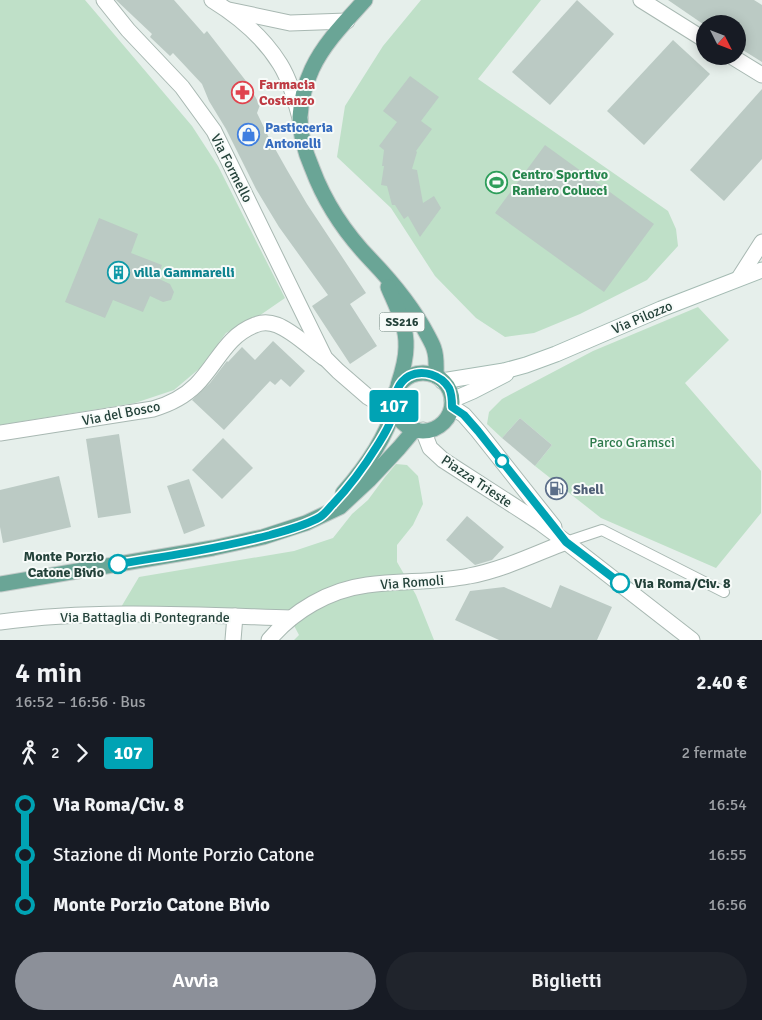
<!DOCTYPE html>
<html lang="it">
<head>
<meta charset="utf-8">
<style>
	:root { --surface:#171b24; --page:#20242c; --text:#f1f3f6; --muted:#9ea1a6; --accent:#8c9099 }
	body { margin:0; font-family:Signika,sans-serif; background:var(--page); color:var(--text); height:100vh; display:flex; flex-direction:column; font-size:19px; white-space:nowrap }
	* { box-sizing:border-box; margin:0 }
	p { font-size:16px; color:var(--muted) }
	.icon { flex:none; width:28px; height:28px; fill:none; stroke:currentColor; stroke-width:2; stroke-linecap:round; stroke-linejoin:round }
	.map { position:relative; height:640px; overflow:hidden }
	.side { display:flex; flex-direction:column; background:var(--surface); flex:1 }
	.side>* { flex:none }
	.badge { padding:0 10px; border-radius:4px; font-size:18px; line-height:32px }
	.needle { width:32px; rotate:132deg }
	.buttons { position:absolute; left:696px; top:15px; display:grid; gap:10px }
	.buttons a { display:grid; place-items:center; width:50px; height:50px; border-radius:50%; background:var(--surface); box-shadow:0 2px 12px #0003; font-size:25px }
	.map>.badge { position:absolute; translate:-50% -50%; box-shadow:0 0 0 2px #fff }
	.legs { display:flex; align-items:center; gap:8px; height:55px; padding:0 15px; font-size:16px }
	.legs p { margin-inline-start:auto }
	.head { display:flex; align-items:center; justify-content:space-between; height:85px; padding:0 15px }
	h1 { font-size:28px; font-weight:600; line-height:38px }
	.action { display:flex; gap:10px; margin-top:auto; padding:10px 15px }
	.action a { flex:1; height:58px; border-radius:30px; background:var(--accent); color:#fff; font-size:20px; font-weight:600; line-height:58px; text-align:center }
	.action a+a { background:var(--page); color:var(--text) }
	ul { padding:0 15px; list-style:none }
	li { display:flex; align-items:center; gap:18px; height:50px; font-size:19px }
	li i { display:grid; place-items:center; width:8px; height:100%; margin:0 6px; background:currentColor }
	li i::after { content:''; width:12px; height:12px; margin:-6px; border:4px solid; border-radius:50%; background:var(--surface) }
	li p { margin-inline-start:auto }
	li:first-child i { background:linear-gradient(#0000 50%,currentColor 0) }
	li:last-child i { background:linear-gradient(currentColor 50%,#0000 0) }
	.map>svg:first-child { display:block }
	.green { fill:#bfe0c8 }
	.building { fill:#bbcac4 }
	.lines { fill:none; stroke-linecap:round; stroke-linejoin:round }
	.service-casing { stroke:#a8b8b2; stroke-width:12 }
	.minor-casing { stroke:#a8b8b2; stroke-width:17 }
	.tertiary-casing { stroke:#a8b8b2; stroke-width:17 }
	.secondary-casing { stroke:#a4bbb3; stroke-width:17 }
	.primary-casing { stroke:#c2cac8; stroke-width:17 }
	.service { stroke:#fff; stroke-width:10 }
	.minor { stroke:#fff; stroke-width:15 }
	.tertiary { stroke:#fff; stroke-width:15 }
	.secondary { stroke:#fff; stroke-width:15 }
	.primary { stroke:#6aa596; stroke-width:15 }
	.line-1-casing { stroke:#fff; stroke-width:11 }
	.line-1 { stroke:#00a3b4; stroke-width:8 }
	.stop-1-dot { fill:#fff; stroke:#00a3b4; stroke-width:2.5 }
	.labels { text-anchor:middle; stroke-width:4; stroke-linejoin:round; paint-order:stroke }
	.shield { fill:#f7fbf9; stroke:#637a73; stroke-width:1 }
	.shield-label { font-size:12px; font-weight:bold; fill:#24423a }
	.health-label { font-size:14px; font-weight:bold; fill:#be3a42; stroke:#f7fbf9; text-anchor:start }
	.shop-label { font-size:14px; font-weight:bold; fill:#366cbe; stroke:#f7fbf9; text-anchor:start }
	.street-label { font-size:14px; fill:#24423a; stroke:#f7fbf9 }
	.leisure-label { font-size:14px; font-weight:bold; fill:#27864d; stroke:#f7fbf9; text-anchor:start }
	.culture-label { font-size:14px; font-weight:bold; fill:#0d838f; stroke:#f7fbf9; text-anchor:start }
	.park-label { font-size:14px; fill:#2d7a4b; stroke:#f7fbf9 }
	.service-label { font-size:14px; font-weight:bold; fill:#4e5e75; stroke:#f7fbf9; text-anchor:start }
	.stop-label { font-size:14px; font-weight:bold; fill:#24423a; stroke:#f7fbf9; text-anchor:end }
</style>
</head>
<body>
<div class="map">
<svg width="762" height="640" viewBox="0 0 762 640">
	<rect width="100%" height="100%" fill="#e6efeb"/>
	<g class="green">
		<path d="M0 0H85L192 126 218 166 285 298 256 318 226 333 200 368 174 390 135 403 0 425Z"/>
		<path d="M421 0H541L478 79 668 211 676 229 678 246 647 280 580 314 534 333 505 337 476 318 435 276 391 208 337 157 345 106 383 46Z"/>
		<path d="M698 307 729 340 685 383 761 471V513L716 568 601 518 535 466 552 445 520 418 502 438 487 424 489 412 502 399 593 351Z"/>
		<path d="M396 464 407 465 418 476 423 504 413 525 397 545V562L416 595 434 640H294L299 635 290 618 117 614 139 577 294 551 333 538 352 514 368 500 385 477Z"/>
	</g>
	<g class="building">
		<path d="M116 0H174L204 34 207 31 246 81 260 105 257 113 269 138 287 170 307 204 366 293 350 304 377 346 350 364 312 306 328 295 279 227 256 189 226 129 209 101 202 84 173 53 170 56 150 37 152 34Z"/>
		<path d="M577 0 614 34 550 105 512 72Z"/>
		<path d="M668 0H754L762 5V62L738 47V24H703Z"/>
		<path d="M673 40 710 74 644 145 607 111Z"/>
		<path d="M410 76 439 97 421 121 432 129 416 151 417 152 412 169 417 170 423 203 434 196 441 208 420 237 408 216 404 219 395 205H392L387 186 381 185 384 166H382L384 150 379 146 397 122 383 111Z"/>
		<path d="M762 89V159L724 201 690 170Z"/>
		<path d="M545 145 654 224 604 292 495 213Z"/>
		<path d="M99 218 138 234 131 253 162 265 157 278 170 284 174 292 171 300 163 302 150 296 143 312 113 300 105 318 65 302Z"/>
		<path d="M273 341 305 371 290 387 281 379 275 385 270 381 224 430 192 400 210 383 227 361 228 362 242 347 255 360Z"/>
		<path d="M520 418 552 445 535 466 502 438Z"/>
		<path d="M119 434 131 513 98 518 86 439Z"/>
		<path d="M223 438 253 468 222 499 192 470Z"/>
		<path d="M59 476 71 527 3 543 0 527V490Z"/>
		<path d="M189 479 205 526 184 534 167 486Z"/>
		<path d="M467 516 504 547 492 560 475 565 446 540Z"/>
		<path d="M560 585 612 607 597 640H499L455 620 470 591 504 587 551 608Z"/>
	</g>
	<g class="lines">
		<defs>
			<path id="service" d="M566 542 602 530 724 592"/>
			<g id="minor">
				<path d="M104 0 128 30 182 87 214 131 325 358 338 371 368 397 378 403 385 404 394 402"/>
				<path d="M641 0 705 40"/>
				<path d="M731 56 762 75"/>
				<path d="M739 278 762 242"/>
				<path d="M452 407 464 415 478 431 554 527"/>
				<path d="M423 430 430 448 443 460 539 522 566 542 692 640"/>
				<path d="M0 433 153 409C170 404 184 397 196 385 217 364 226 336 255 325 262 322 269 322 277 325 293 331 310 348 324 358"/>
				<path d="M0 622C96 609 194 615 291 618"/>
				<path d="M233 640 235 616"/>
				<path d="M269 640C293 611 329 590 367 585 401 580 435 583 469 576 502 570 535 554 566 542"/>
			</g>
			<g id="tertiary">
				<path d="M212 0C238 16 264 38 280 64 290 80 295 100 300 118"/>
				<path d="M229 10 290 23 347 21"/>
			</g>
			<g id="secondary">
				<path d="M442 381 504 371 526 365 556 354 661 309 762 270"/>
				<path d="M452 400 473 391 506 374"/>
			</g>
			<g id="primary">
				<path d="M365 0C346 21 324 43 312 69 305 84 301 101 300 117 300 135 305 152 312 168 325 203 345 233 371 260 393 283 413 307 428 336 430 340 433 345 434 349 437 357 436 368 436 376"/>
				<path d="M388 287C396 306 407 326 406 347 406 360 402 373 398 385"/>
				<circle cx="423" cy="402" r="29"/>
				<path d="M343 493C364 469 385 440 394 409"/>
				<path d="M0 584 213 548 263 537 306 523 340 507 369 480 399 448 415 429"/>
			</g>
		</defs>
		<use href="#service" class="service-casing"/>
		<use href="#minor" class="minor-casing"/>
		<use href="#tertiary" class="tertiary-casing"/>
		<use href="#secondary" class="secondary-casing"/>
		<use href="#primary" class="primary-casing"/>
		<use href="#service" class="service"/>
		<use href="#minor" class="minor"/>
		<use href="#tertiary" class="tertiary"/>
		<use href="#secondary" class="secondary"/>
		<use href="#primary" class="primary"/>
	</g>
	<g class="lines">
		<defs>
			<path id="line-1" d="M118 564C169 556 220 548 270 535 287 530 305 526 320 517 325 514 329 508 333 504 350 486 364 467 377 446 382 438 388 429 391 420 396 404 392 386 409 376 423 369 441 375 449 388 452 394 452 401 452 407L464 415 478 431 566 542 620 583"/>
		</defs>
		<use href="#line-1" class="line-1-casing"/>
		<use href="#line-1" class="line-1"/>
	</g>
	<defs>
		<symbol id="pharmacy-ring" viewBox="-11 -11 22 22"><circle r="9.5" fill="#f7fbf9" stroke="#e0444e" stroke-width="1.5"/><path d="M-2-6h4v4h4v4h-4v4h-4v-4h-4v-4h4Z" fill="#e0444e"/></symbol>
		<symbol id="shop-ring" viewBox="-11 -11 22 22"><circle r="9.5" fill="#f7fbf9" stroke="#3f7fe0" stroke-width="1.5"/><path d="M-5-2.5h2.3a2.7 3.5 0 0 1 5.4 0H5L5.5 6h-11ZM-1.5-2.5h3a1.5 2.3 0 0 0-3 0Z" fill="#3f7fe0"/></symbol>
		<symbol id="stadium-ring" viewBox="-11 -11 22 22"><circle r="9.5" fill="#f7fbf9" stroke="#2e9e5b" stroke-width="1.5"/><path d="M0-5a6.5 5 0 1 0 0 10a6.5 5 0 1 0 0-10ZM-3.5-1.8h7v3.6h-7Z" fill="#2e9e5b"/></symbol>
		<symbol id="building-ring" viewBox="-11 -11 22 22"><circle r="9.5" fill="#f7fbf9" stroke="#0f9aa8" stroke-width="1.5"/><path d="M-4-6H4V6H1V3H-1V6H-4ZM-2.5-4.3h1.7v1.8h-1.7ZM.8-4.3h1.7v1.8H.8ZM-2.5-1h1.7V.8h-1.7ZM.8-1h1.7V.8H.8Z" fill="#0f9aa8"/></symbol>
		<symbol id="fuel-ring" viewBox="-11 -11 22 22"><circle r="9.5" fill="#f7fbf9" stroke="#5c6f8a" stroke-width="1.5"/><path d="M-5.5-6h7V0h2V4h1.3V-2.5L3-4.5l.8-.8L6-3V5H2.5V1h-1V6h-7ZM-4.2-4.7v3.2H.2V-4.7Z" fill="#5c6f8a"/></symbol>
	</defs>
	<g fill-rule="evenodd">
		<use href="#pharmacy-ring" x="230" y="80" width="25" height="25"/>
		<use href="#shop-ring" x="236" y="122" width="25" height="25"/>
		<use href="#stadium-ring" x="484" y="170" width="25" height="25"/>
		<use href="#building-ring" x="106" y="260" width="25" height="25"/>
		<use href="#fuel-ring" x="544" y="476" width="25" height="25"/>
	</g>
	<g class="stop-1-dot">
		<circle cx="502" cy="461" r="6"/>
		<circle cx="118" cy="564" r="9"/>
		<circle cx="620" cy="583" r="9"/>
	</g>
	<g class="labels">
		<rect class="shield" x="379.5" y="312.5" width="45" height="19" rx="4"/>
		<g class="shield-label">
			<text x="402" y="326">SS216</text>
		</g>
		<g class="health-label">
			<text x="259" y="89">Farmacia<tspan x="259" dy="16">Costanzo</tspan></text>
		</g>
		<g class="shop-label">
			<text x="265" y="132">Pasticceria<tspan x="265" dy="16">Antonelli</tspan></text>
		</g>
		<g class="street-label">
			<text transform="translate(232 168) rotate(63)" y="5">Via Formello</text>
			<text transform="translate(642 317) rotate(-23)" y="5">Via Pilozzo</text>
			<text transform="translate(121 413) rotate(-11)" y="5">Via del Bosco</text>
			<text transform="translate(477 481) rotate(34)" y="5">Piazza Trieste</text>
			<text transform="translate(412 582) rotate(-4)" y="5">Via Romoli</text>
			<text x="145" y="622">Via Battaglia di Pontegrande</text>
		</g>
		<g class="leisure-label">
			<text x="512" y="179">Centro Sportivo<tspan x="512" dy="16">Raniero Colucci</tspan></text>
		</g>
		<g class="culture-label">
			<text x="134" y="277">villa Gammarelli</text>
		</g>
		<g class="park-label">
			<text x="632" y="447">Parco Gramsci</text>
		</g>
		<g class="service-label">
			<text x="573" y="494">Shell</text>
		</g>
		<g class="stop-label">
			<text x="104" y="561">Monte Porzio<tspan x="104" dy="16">Catone Bivio</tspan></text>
			<text x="634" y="588" text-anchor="start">Via Roma/Civ. 8</text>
		</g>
	</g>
</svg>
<div class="buttons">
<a><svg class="needle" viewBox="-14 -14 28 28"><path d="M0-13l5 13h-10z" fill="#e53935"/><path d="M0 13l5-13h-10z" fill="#9ea1a6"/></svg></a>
</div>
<b class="badge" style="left:394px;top:406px;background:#00a3b4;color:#fff">107</b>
</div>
<section class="side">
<div class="head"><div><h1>4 min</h1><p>16:52 – 16:56 · Bus</p></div><b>2.40 €</b></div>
<div class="legs"><svg class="icon" aria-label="walk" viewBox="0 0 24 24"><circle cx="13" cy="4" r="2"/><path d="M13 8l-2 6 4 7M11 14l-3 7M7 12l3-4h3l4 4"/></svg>2<svg class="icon" aria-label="forward" viewBox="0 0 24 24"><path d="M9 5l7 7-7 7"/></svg><b class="badge" style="background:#00a3b4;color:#fff">107</b><p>2 fermate</p></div>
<ul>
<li><i style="color:#00a3b4"></i><b>Via Roma/Civ. 8</b><p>16:54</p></li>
<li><i style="color:#00a3b4"></i><span>Stazione di Monte Porzio Catone</span><p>16:55</p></li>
<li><i style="color:#00a3b4"></i><b>Monte Porzio Catone Bivio</b><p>16:56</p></li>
</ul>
<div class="action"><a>Avvia</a><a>Biglietti</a></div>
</section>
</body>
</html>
